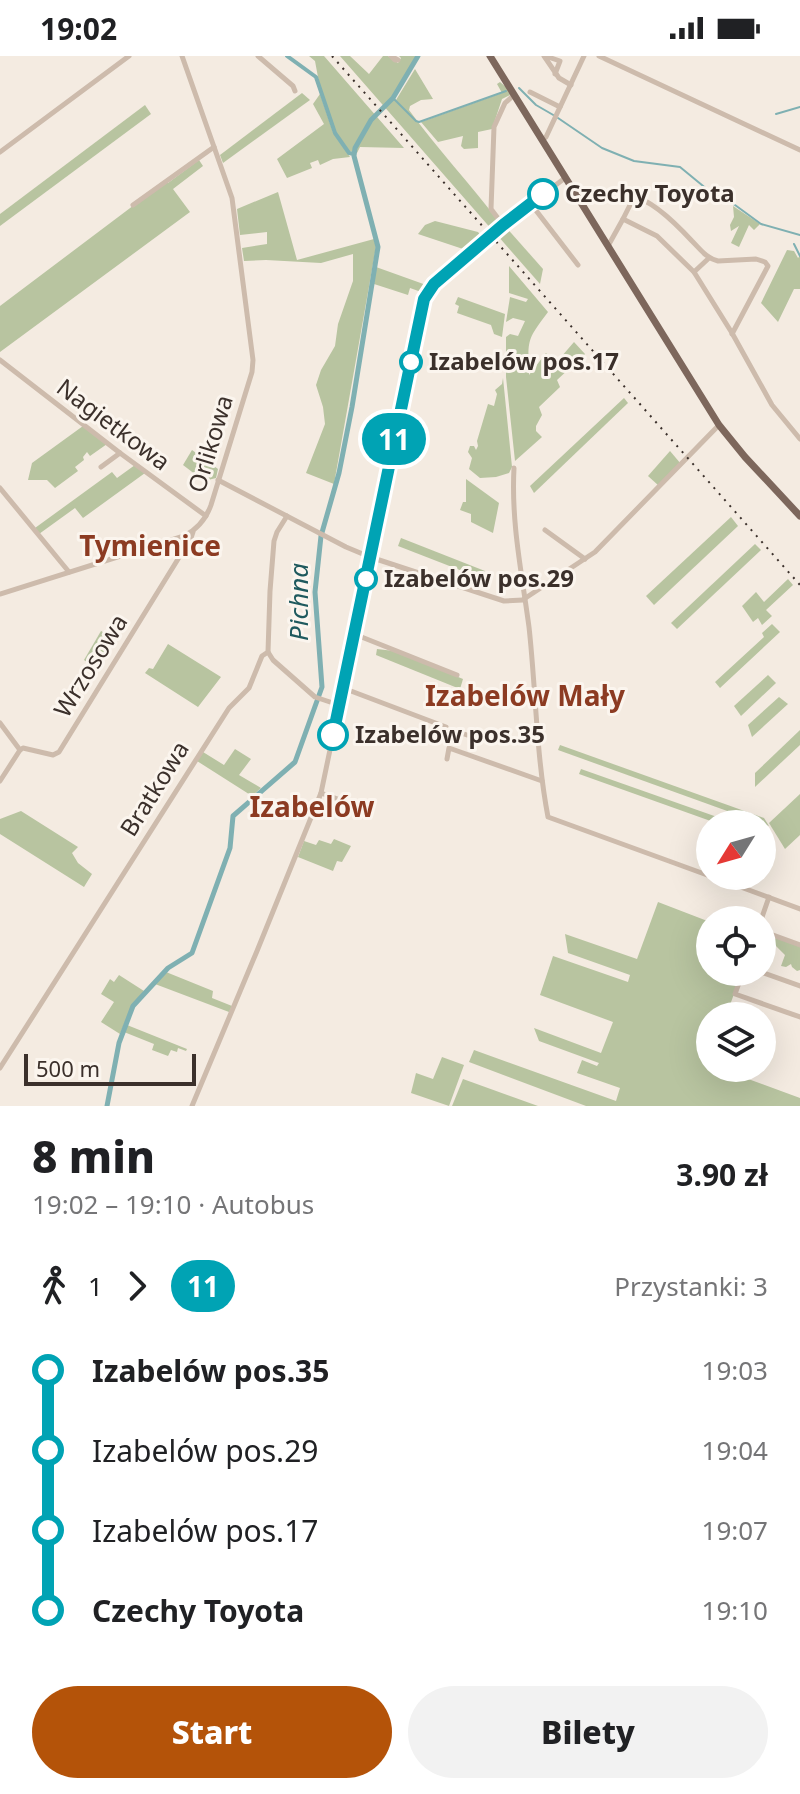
<!DOCTYPE html>
<html lang="pl">
<head>
<meta charset="utf-8">
<style>
	:root { --surface:#fff; --page:#f2f2f2; --text:#202124; --muted:#757577; --accent:#b45309 }
	body { margin:0; font-family:"Noto Sans",sans-serif; background:var(--page); color:var(--text); height:100vh; display:flex; flex-direction:column; font-size:30px; white-space:nowrap }
	* { box-sizing:border-box; margin:0 }
	p { font-size:26px; color:var(--muted) }
	.icon { flex:none; width:44px; height:44px; fill:none; stroke:currentColor; stroke-width:2; stroke-linecap:round; stroke-linejoin:round }
	.map { position:relative; height:1050px; overflow:hidden }
	.details { display:flex; flex-direction:column; background:var(--surface); flex:1 }
	.details>* { flex:none }
	.badge { padding:0 16px; border-radius:26px; font-size:28px; line-height:52px }
	.needle { width:52px; rotate:233deg }
	.fabs { position:absolute; left:696px; top:754px; display:grid; gap:16px }
	.fabs a { display:grid; place-items:center; width:80px; height:80px; border-radius:50%; background:var(--surface); box-shadow:0 8px 32px #0002; font-size:40px }
	.scale { position:absolute; left:24px; bottom:20px; width:172px; box-sizing:border-box; padding-left:8px; border:4px solid #3b302b; border-top:0; font-size:22px; line-height:28px; white-space:nowrap; color:#3b302b; -webkit-text-stroke:6px #fbf5ee; paint-order:stroke }
	.map>.badge { position:absolute; translate:-50% -50%; box-shadow:0 0 0 4px #fff }
	.legs { display:flex; align-items:center; gap:12px; height:88px; padding:0 32px; font-size:26px }
	.legs p { margin-inline-start:auto }
	.head { display:flex; align-items:center; justify-content:space-between; height:136px; padding:0 32px }
	h1 { font-size:44px; font-weight:800; line-height:60px }
	.button { display:flex; gap:16px; margin-top:auto; padding:16px 32px }
	.button a { flex:1; height:92px; border-radius:48px; background:var(--accent); color:#fff; font-size:32px; font-weight:800; line-height:92px; text-align:center }
	.button a+a { background:var(--page); color:var(--text) }
	ul { padding:0 32px; list-style:none }
	li { display:flex; align-items:center; gap:28px; height:80px; font-size:30px }
	li i { display:grid; place-items:center; width:12px; height:100%; margin:0 10px; background:currentColor }
	li i::after { content:''; width:20px; height:20px; margin:-10px; border:6px solid; border-radius:50%; background:var(--surface) }
	li p { margin-inline-start:auto }
	li:first-child i { background:linear-gradient(#0000 50%,currentColor 0) }
	li:last-child i { background:linear-gradient(currentColor 50%,#0000 0) }
	.status { display:flex; justify-content:space-between; align-items:center; height:56px; padding:0 40px; background:var(--surface); direction:ltr }
	.status svg { height:22px; fill:currentColor }
	.map>svg:first-child { display:block }
	.green { fill:#b8c4a0 }
	.lines { fill:none; stroke-linecap:round; stroke-linejoin:round }
	.stream { stroke:#7fb0b2; stroke-width:2 }
	.canal { stroke:#7fb0b2; stroke-width:4 }
	.river { stroke:#7fb0b2; stroke-width:5 }
	.minor { stroke:#cdbbac; stroke-width:5 }
	.major { stroke:#7d675c; stroke-width:7 }
	.rail { stroke:#3b302b; stroke-width:2; stroke-dasharray:2 6; stroke-linecap:butt }
	.line-1-casing { stroke:#fff; stroke-width:18 }
	.line-1 { stroke:#00a3b4; stroke-width:12 }
	.stop-1-dot { fill:#fff; stroke:#00a3b4; stroke-width:4 }
	.labels { text-anchor:middle; stroke-width:6; stroke-linejoin:round; paint-order:stroke }
	.stop-label { font-size:24px; font-weight:bold; fill:#3b302b; stroke:#fbf5ee; text-anchor:start }
	.street-label { font-size:24px; fill:#3b302b; stroke:#fbf5ee }
	.water-label { font-size:26px; font-style:italic; fill:#1f5a5e; stroke:#fbf5ee }
	.quarter-label { font-size:28px; font-weight:bold; fill:#8c3b22; stroke:#fbf5ee }
</style>
</head>
<body>
<div class="status"><b>19:02</b><svg viewBox="0 0 49 12"><path d="M0 12V9h3v3zM5 12V6h3v6zM10 12V3h3v9zM15 12V0h3v12zM26 1h20v11H26zM47 4h2v5h-2z"/></svg></div>
<div class="map">
<svg width="800" height="1050" viewBox="0 0 800 1050">
	<rect width="100%" height="100%" fill="#f4ebe1"/>
	<g class="green">
		<path d="M309 0H324L404 92 360 91 357 97 349 95 336 76 320 32 315 5Z"/>
		<path d="M340 0H350L369 18 383 0H388L398 7 401 2 399 0H418L393 42 396 44 415 13 433 43 421 44 410 50 409 54C436 91 471 129 500 167L493 175Z"/>
		<path d="M500 26 507 32 510 39 502 43 492 73 478 76V92L464 93 461 90 463 80 438 86 421 66 502 37 497 28Z"/>
		<path d="M302 37 310 44 223 107 220 99Z"/>
		<path d="M320 38 333 76 350 101 333 103 320 109 318 104 310 107 312 112 287 122 277 103 324 68 313 48Z"/>
		<path d="M145 49 151 58 0 170V158Z"/>
		<path d="M199 104 203 110 173 133 190 156 0 296V250L166 125 168 127Z"/>
		<path d="M278 136 297 204 374 183 376 191 334 428 306 417 325 368 323 351 316 329 321 314 335 290 338 268 353 225V198L321 207 266 204 244 205 242 192 267 188V176L240 179 237 153Z"/>
		<path d="M733 150 760 168 754 174 749 169 739 191 731 187 739 170 731 175 730 169 734 161Z"/>
		<path d="M435 165 478 176 483 182 469 195 418 178 425 169Z"/>
		<path d="M505 170 543 213 540 228 497 179Z"/>
		<path d="M787 194 794 195 798 202 800 200V233H794L778 266 761 247Z"/>
		<path d="M509 210 548 256C526 285 528 284 529 319L546 297 555 308 574 286 585 298 557 324 560 331 539 351 542 359 536 370V375L542 381 515 405 506 321V281L510 278 518 280 525 265 513 262 506 266 510 241 526 246 528 243 509 237Z"/>
		<path d="M376 211 429 230 424 237 410 232 408 239 374 228Z"/>
		<path d="M458 241 505 258 502 281 494 278 491 269 457 257 459 250 455 248Z"/>
		<path d="M503 322 512 411 509 417 496 421 480 422 469 413 472 402 468 396 470 390H474L476 394 478 390 477 385 488 348 494 350 497 338 495 334 502 328Z"/>
		<path d="M624 342 628 347 534 437 530 430Z"/>
		<path d="M83 370 107 388 90 400 87 396 83 401 84 404 75 411 78 415 55 432 47 424H28L32 407Z"/>
		<path d="M192 394 218 413 216 422 204 425 183 409Z"/>
		<path d="M670 395 681 408 659 430 648 420Z"/>
		<path d="M135 409 145 417 83 462 75 452 39 478 35 472 112 416 117 422Z"/>
		<path d="M466 423 499 447 493 477 471 466V458L460 454 463 446H466Z"/>
		<path d="M731 461 738 470 654 549 646 540Z"/>
		<path d="M401 482 485 515 483 523 398 490Z"/>
		<path d="M755 488 761 494 677 573 671 567Z"/>
		<path d="M788 523 793 529 766 554 772 560 762 569 758 562 753 566 742 550 756 536 764 546Z"/>
		<path d="M772 568 780 576 720 632 715 626 764 581 762 577Z"/>
		<path d="M101 575 113 582 95 612 84 604Z"/>
		<path d="M168 588 221 621 198 651 145 617 149 612 153 613Z"/>
		<path d="M377 593 394 595 463 623 460 633 376 599Z"/>
		<path d="M768 619 776 627 741 660 734 650Z"/>
		<path d="M779 641 788 648 752 681 748 669Z"/>
		<path d="M800 674V689L755 731V717Z"/>
		<path d="M560 689 764 762 769 770 558 694Z"/>
		<path d="M235 693 251 703 239 719 261 732 252 740 197 705 203 696 224 709Z"/>
		<path d="M581 713 737 768H719L579 718Z"/>
		<path d="M800 738V779L785 793 769 767Z"/>
		<path d="M21 755 78 791 72 797 78 807 92 818 84 831 0 778V763Z"/>
		<path d="M334 783 351 790 342 806 337 805 333 815 298 801 304 785 316 789 319 784 331 788Z"/>
		<path d="M658 846 710 866V916H742L726 960H710V1003L708 1008 710 1012H718L800 1042V1050H586L469 1006 474 994 616 1045 620 1032 577 1017 582 1004 597 1010 599 1007 539 985 534 972 601 997 613 966 540 939 553 900 628 926 630 919 568 897 565 878 637 903Z"/>
		<path d="M762 876 800 890V914L797 915 792 911 791 908 786 911 781 910 785 899 774 888H770L765 892 762 890Z"/>
		<path d="M166 916 213 935 212 942 232 950 229 956 155 928Z"/>
		<path d="M119 919 144 935 132 949 120 978 101 966 114 946 101 938 110 923 114 926Z"/>
		<path d="M127 969 187 993 186 995 178 992 177 996 171 994 168 1000 152 994 154 988 124 976Z"/>
		<path d="M442 1001 464 1009 449 1050 411 1037 416 1017 433 1023Z"/>
		<path d="M463 1023 538 1050H452Z"/>
	</g>
	<g class="lines">
		<g class="stream">
			<path d="M519 32 536 49 555 60"/>
			<path d="M393 42 416 65 419 66 506 35"/>
			<path d="M776 58 800 51"/>
			<path d="M558 62 602 92 634 105 680 111 708 134 735 149 761 168 800 179"/>
			<path d="M794 188 800 200"/>
		</g>
		<path class="canal" d="M287 0 316 21 335 77 349 97 354 98"/>
		<path class="river" d="M107 1050 119 987 133 950 168 912 192 897 230 792 233 760 295 706 322 631 315 536 321 480 339 417 352 351 378 191 354 100 355 92 371 64 393 42 418 0"/>
		<g class="minor">
			<path d="M258 0 293 30 295 35"/>
			<path d="M391 0 398 4H395L392 1"/>
			<path d="M544 0 559 22 571 29"/>
			<path d="M545 0 560 5 555 18"/>
			<path d="M599 0 800 94"/>
			<path d="M530 36 560 51"/>
			<path d="M542 84 546 81 584 0"/>
			<path d="M0 96 129 0"/>
			<path d="M531 148 578 209"/>
			<path d="M133 149 214 91"/>
			<path d="M623 163 634 141C652 144 679 171 692 185 700 193 706 202 718 205L756 203 765 206 768 210 732 278"/>
			<path d="M503 169 491 153 494 71 505 47 514 39"/>
			<path d="M608 190 623 163 657 180 694 216 732 277 772 349 800 383"/>
			<path d="M694 216 709 202"/>
			<path d="M0 304 120 397 206 460"/>
			<path d="M101 411 120 397"/>
			<path d="M514 412C511 467 522 518 529 571 536 634 536 698 548 761L710 820"/>
			<path d="M218 424 346 491 370 501 504 545 523 544"/>
			<path d="M0 432 69 516"/>
			<path d="M545 474 585 503"/>
			<path d="M0 538 184 480C198 473 206 463 211 449L252 316 253 304 232 142 182 0"/>
			<path d="M524 543 595 496 719 369"/>
			<path d="M354 578 457 619"/>
			<path d="M268 596 273 604 315 641 339 649"/>
			<path d="M343 632 446 671"/>
			<path d="M0 667 20 694"/>
			<path d="M452 674 467 679"/>
			<path d="M20 694 23 692 53 699 59 696 191 482 193 476"/>
			<path d="M447 703 449 692 542 725"/>
			<path d="M0 725 20 694"/>
			<path d="M321 737 357 750"/>
			<path d="M711 820 800 853"/>
			<path d="M761 864 769 841"/>
			<path d="M762 875 800 889"/>
			<path d="M743 916 735 938 800 961"/>
			<path d="M761 916 800 930"/>
			<path d="M0 1012 229 652 249 632 262 600 268 596 270 535 274 485 277 476 287 460"/>
			<path d="M192 1050 257 895 321 737 424 243 434 228 503 169 565 122"/>
		</g>
		<path class="major" d="M490 0 719 369 745 401 800 460"/>
		<path class="rail" d="M332 0 800 529"/>
	</g>
	<g class="lines">
		<defs>
			<path id="line-1" d="M333 679 424 243 434 228 503 169 543 138"/>
		</defs>
		<use href="#line-1" class="line-1-casing"/>
		<use href="#line-1" class="line-1"/>
	</g>
	<g class="stop-1-dot">
		<circle cx="543" cy="138" r="14"/>
		<circle cx="411" cy="306" r="10"/>
		<circle cx="366" cy="523" r="10"/>
		<circle cx="333" cy="679" r="14"/>
	</g>
	<g class="labels">
		<g class="stop-label">
			<text x="565" y="146">Czechy Toyota</text>
			<text x="429" y="314">Izabelów pos.17</text>
			<text x="384" y="531">Izabelów pos.29</text>
			<text x="355" y="687">Izabelów pos.35</text>
		</g>
		<g class="street-label">
			<text transform="translate(113 369) rotate(37)" y="8">Nagietkowa</text>
			<text transform="translate(211 388) rotate(-73)" y="8">Orlikowa</text>
			<text transform="translate(91 610) rotate(-58)" y="8">Wrzosowa</text>
			<text transform="translate(155 733) rotate(-58)" y="8">Bratkowa</text>
		</g>
		<g class="water-label">
			<text transform="translate(299 546) rotate(-90)" y="9">Pichna</text>
		</g>
		<g class="quarter-label">
			<text x="150" y="500">Tymienice</text>
			<text x="525" y="650">Izabelów Mały</text>
			<text x="312" y="761">Izabelów</text>
		</g>
	</g>
</svg>
<div class="fabs">
<a><svg class="needle" viewBox="-14 -14 28 28"><path d="M0-13l5 13h-10z" fill="#e53935"/><path d="M0 13l5-13h-10z" fill="#757577"/></svg></a>
<a><svg class="icon" aria-label="locate" viewBox="0 0 24 24"><circle cx="12" cy="12" r="6"/><path d="M12 2v4M12 18v4M2 12h4M18 12h4"/></svg></a>
<a><svg class="icon" aria-label="layers" viewBox="0 0 24 24"><path d="M12 4l9 5-9 5-9-5zM3 14l9 5 9-5"/></svg></a>
</div>
<div class="scale">500 m</div>
<b class="badge" style="left:394px;top:383px;background:#00a3b4;color:#fff">11</b>
</div>
<section class="details">
<div class="head"><div><h1>8 min</h1><p>19:02 – 19:10 · Autobus</p></div><b>3.90 zł</b></div>
<div class="legs"><svg class="icon" aria-label="walk" viewBox="0 0 24 24"><circle cx="13" cy="4" r="2"/><path d="M13 8l-2 6 4 7M11 14l-3 7M7 12l3-4h3l4 4"/></svg>1<svg class="icon" aria-label="forward" viewBox="0 0 24 24"><path d="M9 5l7 7-7 7"/></svg><b class="badge" style="background:#00a3b4;color:#fff">11</b><p>Przystanki: 3</p></div>
<ul>
<li><i style="color:#00a3b4"></i><b>Izabelów pos.35</b><p>19:03</p></li>
<li><i style="color:#00a3b4"></i><span>Izabelów pos.29</span><p>19:04</p></li>
<li><i style="color:#00a3b4"></i><span>Izabelów pos.17</span><p>19:07</p></li>
<li><i style="color:#00a3b4"></i><b>Czechy Toyota</b><p>19:10</p></li>
</ul>
<div class="button"><a>Start</a><a>Bilety</a></div>
</section>
</body>
</html>
